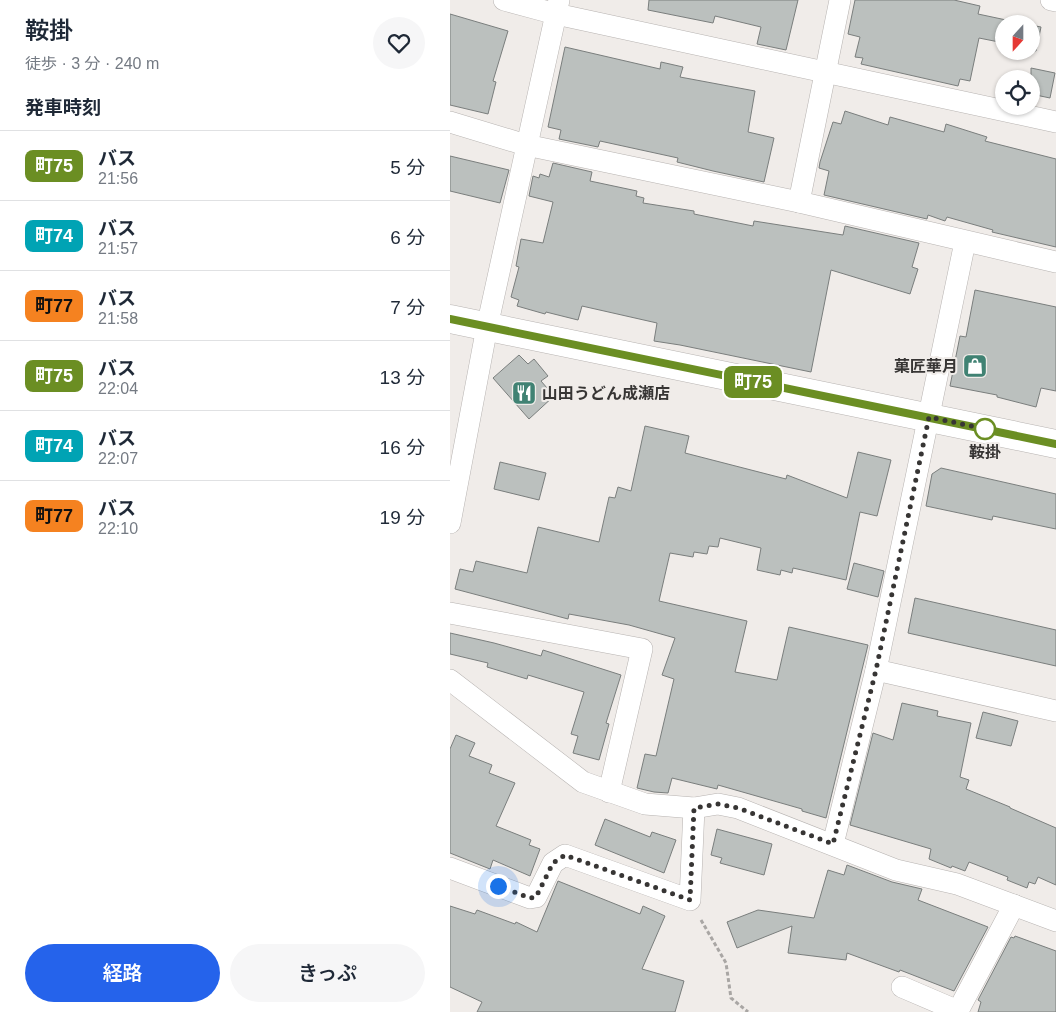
<!DOCTYPE html>
<html lang="ja">
<head>
<meta charset="utf-8">
<style>
	:root { --surface:#fff; --page:#f6f6f7; --text:#1f2937; --muted:#747a83; --line:#e0e1e3; --accent:#2563eb }
	body { margin:0; font-family:Helvetica,"Noto Sans JP",sans-serif; background:var(--page); color:var(--text); height:100vh; display:flex; flex-direction:column; font-size:19px; white-space:nowrap }
	* { box-sizing:border-box; margin:0 }
	p { font-size:16px; color:var(--muted) }
	.icon { flex:none; width:28px; height:28px; fill:none; stroke:currentColor; stroke-width:2; stroke-linecap:round; stroke-linejoin:round }
	.map { position:relative; flex:1; overflow:hidden }
	.panel { display:flex; flex-direction:column; background:var(--surface); width:450px }
	.panel>* { flex:none }
	.badge { padding:0 10px; border-radius:8px; font-size:18px; line-height:32px }
	.needle { width:32px; rotate:201deg }
	.buttons { position:absolute; left:545px; top:15px; display:grid; gap:10px }
	.buttons a { display:grid; place-items:center; width:45px; height:45px; border-radius:50%; background:var(--surface); box-shadow:0 1px 4px #0004; font-size:25px }
	.you { position:absolute; width:25px; height:25px; margin:-12px; border:4px solid #fff; border-radius:50%; background:#1a73e8; box-shadow:0 0 0 8px #1a73e833 }
	.map>.badge { position:absolute; translate:-50% -50%; box-shadow:0 0 0 2px #fff }
	h2 { padding:0 25px; font-size:19px; line-height:45px }
	.round { display:grid; place-items:center; flex:none; width:52px; height:52px; border-radius:26px; background:var(--page) }
	.overview { display:flex; align-items:center; justify-content:space-between; height:85px; padding:0 25px }
	h1 { font-size:24px; font-weight:600; line-height:38px }
	.button { display:flex; gap:10px; margin-top:auto; padding:10px 25px }
	.button a { flex:1; height:58px; border-radius:30px; background:var(--accent); color:#fff; font-size:20px; font-weight:600; line-height:58px; text-align:center }
	.button a+a { background:var(--page); color:var(--text) }
	ul { padding:0; list-style:none }
	li { display:flex; align-items:center; gap:15px; height:70px; padding:0 25px; border-top:1px solid var(--line) }
	li div { flex:1 }
	li b { display:block; font-size:19px }
	li em { font-style:normal }
	li .badge { min-width:55px; font-weight:700; text-align:center }
	main { display:flex; flex:1; min-height:0 }
	.map>svg:first-child { display:block }
	.building { fill:#bbc0be; stroke:#7a7e7d }
	.lines { fill:none; stroke-linecap:round; stroke-linejoin:round }
	.minor-casing { stroke:#b7b3b1; stroke-width:22 }
	.secondary-casing { stroke:#b7b3b1; stroke-width:29 }
	.path { stroke:#a9a6a4; stroke-width:3; stroke-dasharray:4 2.5; stroke-linecap:butt }
	.minor { stroke:#fff; stroke-width:21 }
	.secondary { stroke:#fff; stroke-width:28 }
	.line-casing { stroke:#fff; stroke-width:11 }
	.line { stroke:#6b8e23; stroke-width:8 }
	.walk { stroke:#373534; stroke-width:5; stroke-dasharray:0 9 }
	.stop-dot { fill:#fff; stroke:#6b8e23; stroke-width:2.5 }
	.labels { text-anchor:middle; stroke-width:4; stroke-linejoin:round; paint-order:stroke }
	.poi-label { font-size:16px; font-weight:bold; fill:#373534; stroke:#f0ece9; text-anchor:end }
	.stop-label { font-size:16px; font-weight:bold; fill:#373534; stroke:#f0ece9 }
</style>
</head>
<body>
<main>
<section class="panel">
<div class="overview"><div><h1>鞍掛</h1><p>徒歩 · 3 分 · 240 m</p></div><a class="round"><svg class="icon" aria-label="heart" viewBox="0 0 24 24"><path d="M12 20l-8-8c-3-5 5-10 8-4 3-6 11-1 8 4z"/></svg></a></div>
<h2>発車時刻</h2>
<ul>
<li><span class="badge" style="background:#6b8e23;color:#fff">町75</span><div><b>バス</b><p>21:56</p></div><em>5 分</em></li>
<li><span class="badge" style="background:#00a3b4;color:#fff">町74</span><div><b>バス</b><p>21:57</p></div><em>6 分</em></li>
<li><span class="badge" style="background:#f58220;color:#111">町77</span><div><b>バス</b><p>21:58</p></div><em>7 分</em></li>
<li><span class="badge" style="background:#6b8e23;color:#fff">町75</span><div><b>バス</b><p>22:04</p></div><em>13 分</em></li>
<li><span class="badge" style="background:#00a3b4;color:#fff">町74</span><div><b>バス</b><p>22:07</p></div><em>16 分</em></li>
<li><span class="badge" style="background:#f58220;color:#111">町77</span><div><b>バス</b><p>22:10</p></div><em>19 分</em></li>
</ul>
<div class="button"><a>経路</a><a>きっぷ</a></div>
</section>
<div class="map">
<svg width="606" height="1012" viewBox="0 0 606 1012">
	<rect width="100%" height="100%" fill="#f0ece9"/>
	<g class="building">
		<path d="M199 0H348L336 50 307 44 311 27 265 16 263 23 198 10Z"/>
		<path d="M405 0H504L530 6 528 14 575 24H554V43L529 38 520 81 510 79 508 86 411 64 413 58 405 57 410 37 398 34Z"/>
		<path d="M0 14 58 31 43 81 46 82 38 114 0 105Z"/>
		<path d="M581 25 591 27 586 51 581 50Z"/>
		<path d="M115 47 210 69 211 62 233 67 230 77 305 91 298 132 324 138 314 182 263 171 227 162 228 158 150 141 148 147 109 139 111 130 98 127Z"/>
		<path d="M581 68 605 73 600 98 581 94Z"/>
		<path d="M395 111 438 125 440 117 494 132 496 124 537 137 535 141 606 159V247L542 232 543 230 497 217 495 221 478 215 477 219 374 195 379 171 369 168 370 162 383 122 391 124Z"/>
		<path d="M0 156 59 170 50 203 0 191Z"/>
		<path d="M103 163 142 172 140 181 187 191 186 196 194 198 193 203 244 211V214L303 226 304 221 393 235 395 226 469 243 462 267 468 269 460 294 381 270 361 372 230 345 204 341 207 323 132 306 128 320 96 312 95 314 67 306 69 300 61 297 69 267 66 266 71 239 93 243 103 202 79 196 83 176 89 178 90 174 99 177Z"/>
		<path d="M525 290 606 307V391L591 388 586 407 547 397V395L500 386 510 336 516 337Z"/>
		<path d="M69 355 78 364 84 359 98 376 91 381 104 396 79 419 43 378Z"/>
		<path d="M195 426 239 436 235 453 336 479 337 475 397 498 408 452 441 460 427 516 410 512 396 580 343 568 342 573 331 570 330 575 307 570 311 548 270 538 268 547 259 546 257 554 244 552 243 557 220 553 209 601 297 621 285 672 327 680 339 627 418 645 376 818 352 811V809L268 785 267 789 222 778 218 793 204 792 187 788 195 754 206 756 224 679 212 675 225 638 179 625 119 614 118 619 5 589 10 569 23 572 26 561 77 573 88 527 149 542 159 497 165 498 168 487 181 491Z"/>
		<path d="M50 462 96 473 89 500 44 489Z"/>
		<path d="M491 468 606 494V529L543 516 542 520 476 506 482 474Z"/>
		<path d="M404 563 434 571 428 597 397 589Z"/>
		<path d="M465 598 606 630V666L458 633Z"/>
		<path d="M0 633 44 643 91 656 93 650 171 675 156 723 159 724 149 760 123 753 128 736 121 734 134 692 78 675 77 679 37 667 38 663 0 654Z"/>
		<path d="M452 703 488 711 487 716 521 723 510 777 519 780 516 789 560 807V808L606 828V885L588 877 585 884 579 882 577 888 557 880 558 877 519 862 515 871 502 866 501 868 479 859 481 849 400 825 423 733 443 740Z"/>
		<path d="M533 712 568 721 561 746 526 738Z"/>
		<path d="M6 735 25 743 19 756 42 765 39 773 65 783 46 826 81 840 79 845 90 849 80 876 43 860 40 869 0 853V749Z"/>
		<path d="M155 819 200 837 202 832 226 840 214 873 145 845Z"/>
		<path d="M267 829 322 844 314 875 270 863 272 858 261 855Z"/>
		<path d="M397 865 442 882 472 889 468 900 538 927 504 991 450 970 449 972 397 953 396 960 338 953 342 926 287 948 277 922 308 910 364 918 378 870 394 875Z"/>
		<path d="M108 881 190 914 193 906 215 916 192 969 234 981 225 1012H27L32 1002 0 987V906L25 914 27 910 65 924 66 922 87 932Z"/>
		<path d="M565 936 606 951V1012H528L531 1002 528 1000 561 937 564 938Z"/>
	</g>
	<g class="lines">
		<defs>
			<g id="minor">
				<path d="M54 0 106 14 606 122"/>
				<path d="M601 0 606 1"/>
				<path d="M0 122 76 145 349 202 606 262"/>
				<path d="M349 202 390 0"/>
				<path d="M0 523 37 327 109 0"/>
				<path d="M0 613 192 649 159 792"/>
				<path d="M426 670 606 711"/>
				<path d="M0 680 133 782 195 804 244 808 268 804 288 808 446 870 507 884 606 921"/>
				<path d="M383 844 426 670 515 242"/>
				<path d="M0 868 80 898 86 897 103 863 115 855 240 900 244 808"/>
				<path d="M452 987 508 1011 564 905"/>
			</g>
			<path id="secondary" d="M0 319 606 444"/>
		</defs>
		<use href="#minor" class="minor-casing"/>
		<use href="#secondary" class="secondary-casing"/>
		<path class="path" d="M251 920 276 963 281 998 298 1012"/>
		<use href="#minor" class="minor"/>
		<use href="#secondary" class="secondary"/>
	</g>
	<g class="lines">
		<defs>
			<path id="line" d="M0 319 606 444"/>
		</defs>
		<use href="#line" class="line-casing"/>
		<use href="#line" class="line"/>
		<path class="walk" d="M48 886 80 898 86 897 103 863 115 855 240 900 244 808 268 804 288 808 383 844 426 670 479 417 535 429"/>
	</g>
	<defs>
		<symbol id="shop-square" viewBox="-11 -11 22 22"><rect x="-9" y="-9" width="18" height="18" rx="4" fill="#408273" stroke="#f0ece9"/><path d="M-5-2.5h2.3a2.7 3.5 0 0 1 5.4 0H5L5.5 6h-11ZM-1.5-2.5h3a1.5 2.3 0 0 0-3 0Z" fill="#fff"/></symbol>
		<symbol id="restaurant-square" viewBox="-11 -11 22 22"><rect x="-9" y="-9" width="18" height="18" rx="4" fill="#408273" stroke="#f0ece9"/><path d="M-5-6h1v4h1v-4h1v4h1v-4h1v5L-1.5 .5V6h-2V.5L-5-1ZM5-6V6H3V1.5H1.5Q1.5-4 5-6Z" fill="#fff"/></symbol>
	</defs>
	<g fill-rule="evenodd">
		<use href="#shop-square" x="511" y="352" width="28" height="28"/>
		<use href="#restaurant-square" x="60" y="379" width="28" height="28"/>
	</g>
	<circle class="stop-dot" cx="535" cy="429" r="10"/>
	<g class="labels">
		<g class="poi-label">
			<text x="508" y="372">菓匠華月</text>
			<text x="92" y="399" text-anchor="start">山田うどん成瀬店</text>
		</g>
		<g class="stop-label">
			<text x="535" y="458">鞍掛</text>
		</g>
	</g>
</svg>
<div class="buttons">
<a><svg class="needle" viewBox="-14 -14 28 28"><path d="M0-13l5 13h-10z" fill="#e53935"/><path d="M0 13l5-13h-10z" fill="#747a83"/></svg></a>
<a><svg class="icon" aria-label="locate" viewBox="0 0 24 24"><circle cx="12" cy="12" r="6"/><path d="M12 2v4M12 18v4M2 12h4M18 12h4"/></svg></a>
</div>
<div class="you" style="left:48px;top:886px"></div>
<b class="badge" style="left:303px;top:382px;background:#6b8e23;color:#fff">町75</b>
</div>
</main>
</body>
</html>
